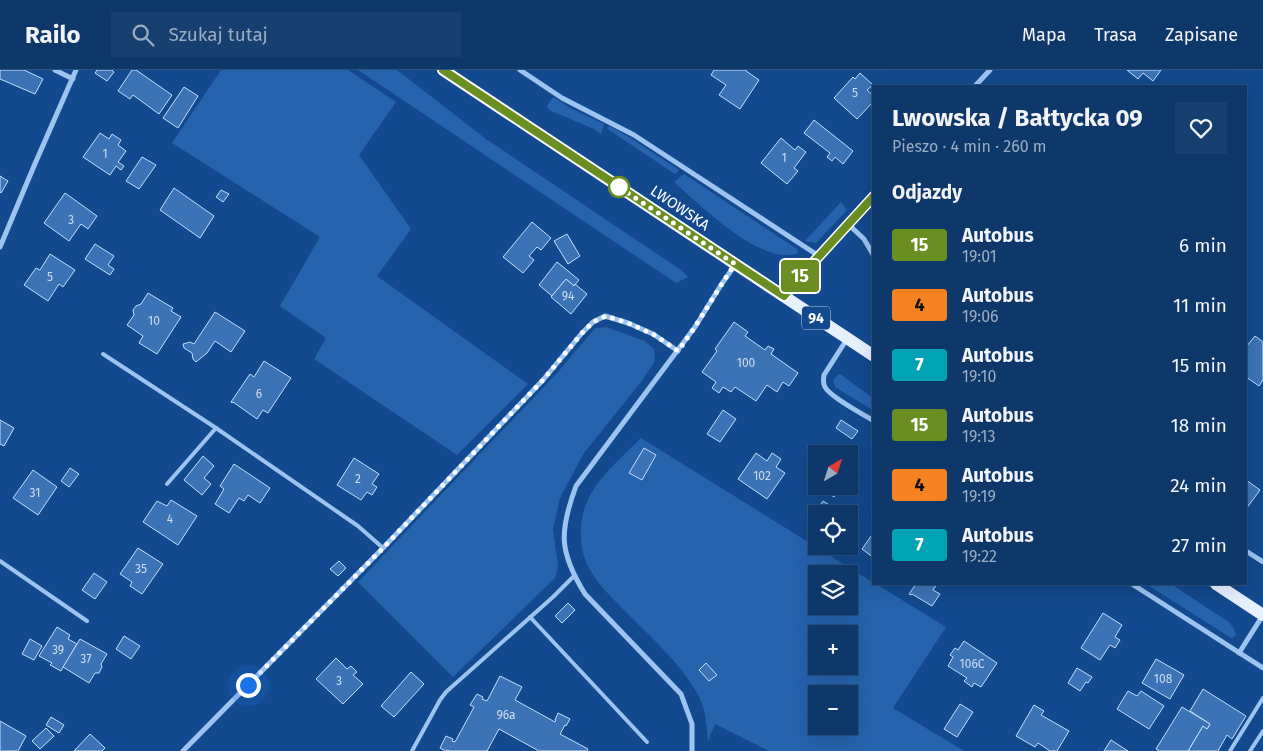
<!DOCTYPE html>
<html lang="pl">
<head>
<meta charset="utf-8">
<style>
	:root { --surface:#0e376a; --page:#173f70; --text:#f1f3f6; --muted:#9bacc1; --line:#2e517e }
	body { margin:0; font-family:"Fira Sans",sans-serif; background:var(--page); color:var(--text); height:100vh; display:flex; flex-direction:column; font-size:19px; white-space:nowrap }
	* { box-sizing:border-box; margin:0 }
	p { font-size:16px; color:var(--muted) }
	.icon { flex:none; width:28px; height:28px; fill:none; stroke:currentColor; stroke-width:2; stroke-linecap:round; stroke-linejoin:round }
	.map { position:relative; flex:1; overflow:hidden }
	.sheet { position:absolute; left:872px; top:15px; width:375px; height:500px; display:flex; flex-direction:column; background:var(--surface); border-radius:0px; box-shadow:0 5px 20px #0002,0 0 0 1px var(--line) }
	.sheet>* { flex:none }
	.badge { padding:0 10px; border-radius:4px; font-size:18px; line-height:32px }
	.needle { width:32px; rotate:39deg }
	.fabs { position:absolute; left:808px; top:375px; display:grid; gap:10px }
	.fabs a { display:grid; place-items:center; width:50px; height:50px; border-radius:0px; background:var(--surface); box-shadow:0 5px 20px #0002,0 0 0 1px var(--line); font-size:25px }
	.you { position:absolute; width:25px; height:25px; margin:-12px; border:4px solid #fff; border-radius:50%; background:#1a73e8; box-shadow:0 0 0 8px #1a73e833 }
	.map>.badge { position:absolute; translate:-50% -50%; box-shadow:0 0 0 2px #fff }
	h2 { padding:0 20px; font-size:19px; line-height:45px }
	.round { display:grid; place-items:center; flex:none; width:52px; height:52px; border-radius:0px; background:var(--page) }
	.summary { display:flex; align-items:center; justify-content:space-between; height:85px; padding:0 20px }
	h1 { font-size:24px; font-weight:700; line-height:38px }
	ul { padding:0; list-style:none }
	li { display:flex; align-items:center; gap:15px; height:60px; padding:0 20px }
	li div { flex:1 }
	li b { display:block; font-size:19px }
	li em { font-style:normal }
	li .badge { min-width:55px; font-weight:700; text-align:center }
	header { display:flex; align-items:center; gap:30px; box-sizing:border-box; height:70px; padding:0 25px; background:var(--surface); border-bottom:1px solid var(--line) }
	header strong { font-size:24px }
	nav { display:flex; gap:28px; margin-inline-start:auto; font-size:18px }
	.search { width:350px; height:45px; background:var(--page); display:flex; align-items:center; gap:12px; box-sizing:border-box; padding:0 18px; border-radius:0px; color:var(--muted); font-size:19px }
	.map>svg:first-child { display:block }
	.green { fill:#2563ad; fill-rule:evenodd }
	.building { fill:#3c73b7; stroke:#c4defc }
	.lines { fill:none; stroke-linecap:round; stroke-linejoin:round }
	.service { stroke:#9dc3f1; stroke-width:4 }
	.minor { stroke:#9dc3f1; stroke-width:5 }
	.primary { stroke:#e7f0ff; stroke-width:12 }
	.line-casing { stroke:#fff; stroke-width:11 }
	.line { stroke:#6b8e23; stroke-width:8 }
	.walk { stroke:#fff; stroke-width:5; stroke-dasharray:0 9 }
	.stop-dot { fill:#fff; stroke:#6b8e23; stroke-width:2.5 }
	.labels { text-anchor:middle; stroke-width:4; stroke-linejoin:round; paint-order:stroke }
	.number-label { font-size:12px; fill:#cedced }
	.shield { fill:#13498e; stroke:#b8c8dd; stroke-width:1 }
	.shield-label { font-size:14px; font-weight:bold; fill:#fff }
	.street-label { font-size:15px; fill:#fff; stroke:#13498e }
</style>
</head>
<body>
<header>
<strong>Railo</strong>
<div class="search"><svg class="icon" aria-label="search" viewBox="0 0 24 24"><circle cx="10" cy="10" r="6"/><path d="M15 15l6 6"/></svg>Szukaj tutaj</div>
<nav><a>Mapa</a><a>Trasa</a><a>Zapisane</a></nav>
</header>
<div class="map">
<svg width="1263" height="681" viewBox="0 0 1263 681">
	<rect width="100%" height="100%" fill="#13498e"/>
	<g class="green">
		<path d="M221 0H348L396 32 359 85 411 159 377 206 528 314 457 385 314 289 326 268 280 236 320 167 172 73Z"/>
		<path d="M358 0H397L486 69 681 200 688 207 676 213Z"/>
		<path d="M553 27 572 39 604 54 601 64 594 59 549 40 547 36Z"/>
		<path d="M609 56 629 67 679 100 675 104 609 60 607 58Z"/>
		<path d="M684 104 797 179 798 183C762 197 700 135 674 112Z"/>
		<path d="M841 132 847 140 816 173 805 171Z"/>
		<path d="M606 257 645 271 654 279 655 291 641 312 584 383 560 428 553 459 558 496 555 508 453 607 358 512 557 303 595 258Z"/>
		<path d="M840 304 874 329V341L835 317 833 310 838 305Z"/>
		<path d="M641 368 874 513V514H876L946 557 893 638 964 681H769L715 654 708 671C706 653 706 638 697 623 680 592 645 562 621 537 608 524 594 510 586 492 579 475 579 449 587 432 597 408 622 387 641 368ZM816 504H849V536H816ZM816 564H849V596H816ZM816 624H849V656H816Z"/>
		<path d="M1146 514H1171L1230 553 1234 559 1236 565 1232 568 1228 566Z"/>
	</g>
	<g class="building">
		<path d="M0 0H24L43 9 35 24 0 9Z"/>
		<path d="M97 0H112L114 2 107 11 95 3Z"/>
		<path d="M132 0H136L172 25 159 44 133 25 130 29 118 21Z"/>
		<path d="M714 0H746V1L759 10 740 39 719 25 726 15 711 5Z"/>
		<path d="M1127 0H1161L1153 11 1143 3 1138 9Z"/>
		<path d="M860 3 873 15 867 20 874 26V31L857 49 834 28 853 7 855 9Z"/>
		<path d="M184 17 198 26 178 58 163 48Z"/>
		<path d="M814 50 853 81 843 94 835 87 832 91 827 87 830 83 804 63Z"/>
		<path d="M100 63 109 69 112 64 121 70 118 75 126 81 118 92 124 96 121 100 116 96 110 105 83 87Z"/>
		<path d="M781 68 795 80 798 76 806 82 794 98 798 101 787 114 761 93Z"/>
		<path d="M142 87 156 95 139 119 126 111Z"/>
		<path d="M0 106 8 111 1 123 0 122Z"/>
		<path d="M174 118 214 146 200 168 160 140Z"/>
		<path d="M221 120 229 124 223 132 216 127Z"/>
		<path d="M65 123 97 146 88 159 81 154 69 171 44 153Z"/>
		<path d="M532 152 551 168 541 180 537 177 529 186 534 190 523 203 503 187Z"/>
		<path d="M567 164 580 186 568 194 554 171Z"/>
		<path d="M95 174 114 186 108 195 114 199 110 205 85 189Z"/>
		<path d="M50 184 75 200 63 217 59 214 48 231 24 215 36 198 40 200Z"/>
		<path d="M557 192 579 210 574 216 566 209 552 226 539 215Z"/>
		<path d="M566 209 574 216 575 214 587 224 571 244 551 227Z"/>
		<path d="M148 223 173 238 171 241 181 247 157 284 139 273 143 266 127 255 134 245 133 240 136 236 141 234Z"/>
		<path d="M215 242 245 261 231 282 215 271 207 283 196 292 193 289 192 283 184 278 183 274 190 272 194 274Z"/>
		<path d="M734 252 748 262 745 266 765 280 768 276 774 279 771 284 798 303 789 316 783 312 777 322 767 315 756 331 735 317 731 322 723 317 719 323 712 318 716 312 702 302 717 281 715 279Z"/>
		<path d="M1255 266 1263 272V310L1259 316 1246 307V277Z"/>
		<path d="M264 291 291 308 268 343 263 340 257 349 233 332 232 333 231 332 250 304 254 307Z"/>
		<path d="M723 340 736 349 720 372 707 364Z"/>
		<path d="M0 350 14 358 4 376 0 374Z"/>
		<path d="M841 350 858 361 852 369 836 358Z"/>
		<path d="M644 378 656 385 642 410 629 403Z"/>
		<path d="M756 383 767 391 772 383 781 389 776 397 785 403 767 429 738 409Z"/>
		<path d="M203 386 214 396 204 408 211 414 202 425 184 410Z"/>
		<path d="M354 388 379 404 372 414 377 417 372 425 367 422 361 430 337 415Z"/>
		<path d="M234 394 270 418 260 433 248 425 244 431 239 428 229 443 215 434 224 419 220 416Z"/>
		<path d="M816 396V414L808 408Z"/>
		<path d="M70 398 79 404 69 417 61 411Z"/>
		<path d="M33 400 57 417 38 445 13 428Z"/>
		<path d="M1246 410 1260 420 1246 439Z"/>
		<path d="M819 416H842L834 427Z"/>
		<path d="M171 430 197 446 178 475 143 452 157 431 167 436Z"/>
		<path d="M823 431 834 438 829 444H816V457L809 452Z"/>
		<path d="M874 462V488L862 479Z"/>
		<path d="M138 478 163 494 142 524 130 516 132 512 120 504Z"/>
		<path d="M339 491 346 498 338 506 330 499Z"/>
		<path d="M94 503 107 512 95 529 82 520Z"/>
		<path d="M916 514H937L933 520 940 524 932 536 912 524 911 525 909 524Z"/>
		<path d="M568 533 575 540 562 553 555 546Z"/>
		<path d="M1103 543 1122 555 1115 567 1120 570 1115 578 1110 575 1100 590 1081 578Z"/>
		<path d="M57 557 70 565 68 569 77 574 61 601 50 595 52 593 39 586Z"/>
		<path d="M124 566 140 576 131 589 116 579Z"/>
		<path d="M30 569 42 576 34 590 22 584Z"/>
		<path d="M80 569 107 584 101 594 102 597 99 603H95L89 613 63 597Z"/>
		<path d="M964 571 997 593 981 617 974 613 972 617 964 611 967 608 948 596 953 587 950 585 955 578 958 580Z"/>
		<path d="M336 588 347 599 351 596 357 602 353 605 363 614 343 634 316 609Z"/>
		<path d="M1156 589 1184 605 1170 629 1142 613Z"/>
		<path d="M706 593 717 605 709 611 699 600Z"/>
		<path d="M1077 598 1092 607 1088 613 1086 612 1080 621 1068 613Z"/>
		<path d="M411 602 424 614 394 647 381 636Z"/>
		<path d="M500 606 522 617 515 630 555 652 556 650H555L558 643 570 649 566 656 565 655 560 664 588 679 587 681H539L499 659 487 681H450L447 680 446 681 440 678 446 666 453 669 452 671 455 672 474 637 470 635 477 624 483 627 482 629 487 631Z"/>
		<path d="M1203 619 1246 646 1232 669 1227 665 1218 681H1188L1203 656 1207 659 1210 654 1190 641Z"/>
		<path d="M1128 621 1137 626 1141 621 1164 636 1149 659 1117 639Z"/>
		<path d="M960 634 973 642 957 667 944 659Z"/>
		<path d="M1034 635 1044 641 1041 645 1069 661 1057 681H1050L1038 673 1035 677 1016 666Z"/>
		<path d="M1182 637 1210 654 1207 659 1203 656 1188 681H1159L1156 679Z"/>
		<path d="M51 647 64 655 59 663 46 655Z"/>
		<path d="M0 651 26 666 18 681H0Z"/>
		<path d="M46 658 54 666 40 679 32 671Z"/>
		<path d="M90 664 105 678 102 681H74Z"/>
		<path d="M1111 670 1128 681H1104Z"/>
	</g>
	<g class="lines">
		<g class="service">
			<path d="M103 284 216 358 358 456 383 478"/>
			<path d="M167 414 216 358"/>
			<path d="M0 491 87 551"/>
			<path d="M530 547 647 672"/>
			<path d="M412 681 440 630 446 622 553 527 574 506"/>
			<path d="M1230 681 1263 628"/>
			<path d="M1250 681 1263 661"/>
		</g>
		<g class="minor">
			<path d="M55 0 73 9"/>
			<path d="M520 0 562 28 634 65 819 186"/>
			<path d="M975 16 990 0"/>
			<path d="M848 154 864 169 874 186"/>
			<path d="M0 177 34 96 76 0"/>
			<path d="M784 226 800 207 874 126"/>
			<path d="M847 269 824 305C823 310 823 313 825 317 830 327 863 344 874 351"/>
			<path d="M1246 481 1263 492"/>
			<path d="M1132 514 1263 598"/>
			<path d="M1239 583 1263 545"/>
			<path d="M183 681 383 478 543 310 582 263 593 252 605 246 628 253 653 264 678 281"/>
			<path d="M692 681V654L681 624 585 524C559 482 559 462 576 416L695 257 721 215 735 195"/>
		</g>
		<g class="primary">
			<path d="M443 0 874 286"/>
			<path d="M1216 514 1263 545"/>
		</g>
	</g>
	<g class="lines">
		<defs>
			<path id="line" d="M443 0 784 226 800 207 874 126"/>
		</defs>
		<use href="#line" class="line-casing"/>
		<use href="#line" class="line"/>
		<path class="walk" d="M248 615 383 478 543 310 582 263 593 252 606 246 628 253 653 264 678 281C699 253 715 223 735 194L619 117"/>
	</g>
	<circle class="stop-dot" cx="619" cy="117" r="10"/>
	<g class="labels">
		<g class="number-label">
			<text x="855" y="27">5</text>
			<text x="105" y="88">1</text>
			<text x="784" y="92">1</text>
			<text x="71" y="154">3</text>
			<text x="50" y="211">5</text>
			<text x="568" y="230">94</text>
			<text x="154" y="255">10</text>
			<text x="746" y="297">100</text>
			<text x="259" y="328">6</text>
			<text x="762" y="410">102</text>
			<text x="358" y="413">2</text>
			<text x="35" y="427">31</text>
			<text x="170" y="453">4</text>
			<text x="141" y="503">35</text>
			<text x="58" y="584">39</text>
			<text x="86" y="593">37</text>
			<text x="972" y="598">106C</text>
			<text x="1163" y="613">108</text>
			<text x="339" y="615">3</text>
			<text x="506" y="649">96a</text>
		</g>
		<rect class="shield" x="802" y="236.5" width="28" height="23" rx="4"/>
		<g class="shield-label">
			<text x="816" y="253">94</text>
		</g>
		<g class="street-label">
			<text transform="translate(680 138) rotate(34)" y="5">LWOWSKA</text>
		</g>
	</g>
</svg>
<div class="fabs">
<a><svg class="needle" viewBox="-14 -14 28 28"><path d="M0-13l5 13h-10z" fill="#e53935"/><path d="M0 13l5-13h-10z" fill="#9bacc1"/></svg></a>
<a><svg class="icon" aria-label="locate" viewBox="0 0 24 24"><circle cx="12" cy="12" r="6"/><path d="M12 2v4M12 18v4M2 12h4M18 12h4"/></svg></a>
<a><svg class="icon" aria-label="layers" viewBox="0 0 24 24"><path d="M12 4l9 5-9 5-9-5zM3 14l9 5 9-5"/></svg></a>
<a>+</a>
<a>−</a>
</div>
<div class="you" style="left:248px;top:615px"></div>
<b class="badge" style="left:800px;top:206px;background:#6b8e23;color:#fff">15</b>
<section class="sheet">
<div class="summary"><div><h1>Lwowska / Bałtycka 09</h1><p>Pieszo · 4 min · 260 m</p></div><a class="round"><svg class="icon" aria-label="heart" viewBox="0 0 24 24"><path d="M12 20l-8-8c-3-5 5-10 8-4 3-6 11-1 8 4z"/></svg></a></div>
<h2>Odjazdy</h2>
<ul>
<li><span class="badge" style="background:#6b8e23;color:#fff">15</span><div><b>Autobus</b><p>19:01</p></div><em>6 min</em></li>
<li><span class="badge" style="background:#f58220;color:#111">4</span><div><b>Autobus</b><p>19:06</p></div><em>11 min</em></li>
<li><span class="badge" style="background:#00a3b4;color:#fff">7</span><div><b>Autobus</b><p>19:10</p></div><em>15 min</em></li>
<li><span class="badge" style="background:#6b8e23;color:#fff">15</span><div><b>Autobus</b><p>19:13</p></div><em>18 min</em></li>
<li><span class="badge" style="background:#f58220;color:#111">4</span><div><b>Autobus</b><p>19:19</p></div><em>24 min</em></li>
<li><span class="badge" style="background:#00a3b4;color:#fff">7</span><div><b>Autobus</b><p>19:22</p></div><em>27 min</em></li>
</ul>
</section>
</div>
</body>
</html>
